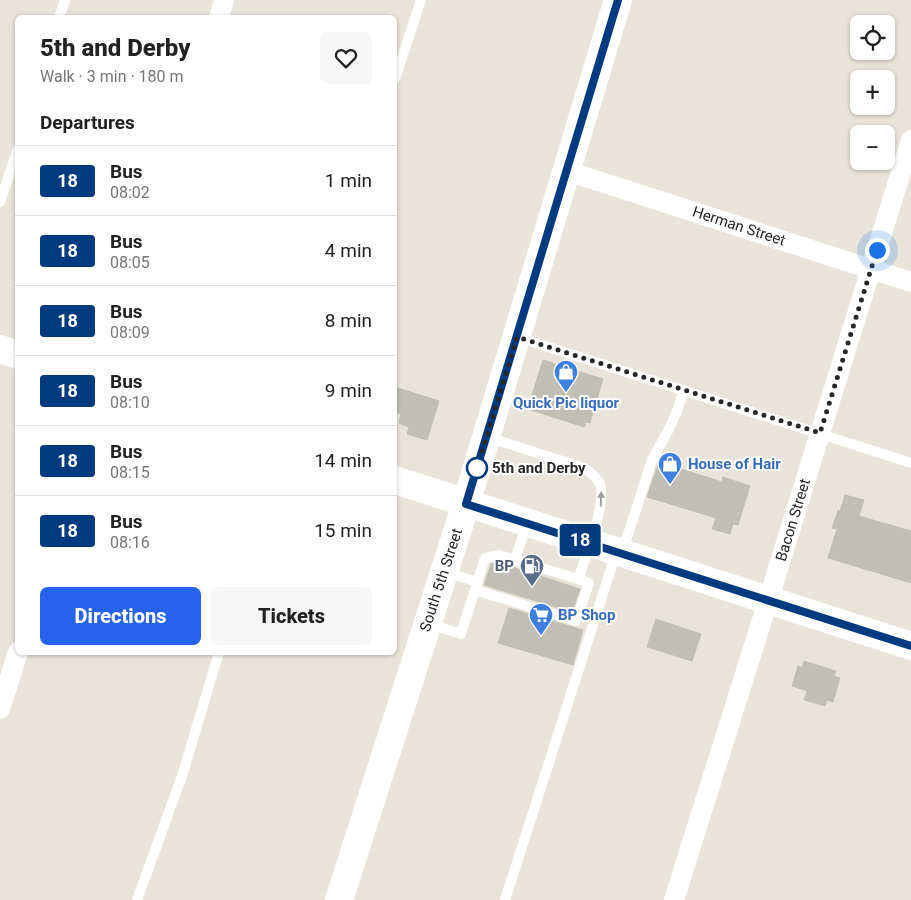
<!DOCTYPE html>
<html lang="en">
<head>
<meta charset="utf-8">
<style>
	:root { --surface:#fff; --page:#f6f6f6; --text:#222; --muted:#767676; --line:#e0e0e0; --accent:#2563eb }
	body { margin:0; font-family:Roboto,sans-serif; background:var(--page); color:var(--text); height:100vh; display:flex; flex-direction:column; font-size:19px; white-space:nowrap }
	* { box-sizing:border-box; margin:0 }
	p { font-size:16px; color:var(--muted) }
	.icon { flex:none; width:28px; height:28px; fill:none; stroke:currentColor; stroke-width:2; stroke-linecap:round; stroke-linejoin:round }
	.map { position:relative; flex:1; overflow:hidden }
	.details { position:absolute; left:15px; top:15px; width:382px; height:640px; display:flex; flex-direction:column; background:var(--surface); border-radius:8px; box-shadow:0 1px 4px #0004 }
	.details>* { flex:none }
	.badge { padding:0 10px; border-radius:4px; font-size:18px; line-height:32px }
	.controls { position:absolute; left:850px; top:15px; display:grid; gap:10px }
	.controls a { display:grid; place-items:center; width:45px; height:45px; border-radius:8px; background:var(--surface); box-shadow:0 1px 4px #0004; font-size:25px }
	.you { position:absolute; width:25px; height:25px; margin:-12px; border:4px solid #fff; border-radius:50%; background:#1a73e8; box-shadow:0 0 0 8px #1a73e833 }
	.map>.badge { position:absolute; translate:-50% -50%; box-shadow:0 0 0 2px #fff }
	h2 { padding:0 25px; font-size:19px; line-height:45px }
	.round { display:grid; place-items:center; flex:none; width:52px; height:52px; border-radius:8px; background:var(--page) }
	.head { display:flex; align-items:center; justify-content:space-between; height:85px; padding:0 25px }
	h1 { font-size:24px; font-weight:800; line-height:38px }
	.button { display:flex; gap:10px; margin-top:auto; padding:10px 25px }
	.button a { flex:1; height:58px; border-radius:8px; background:var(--accent); color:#fff; font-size:20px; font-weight:800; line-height:58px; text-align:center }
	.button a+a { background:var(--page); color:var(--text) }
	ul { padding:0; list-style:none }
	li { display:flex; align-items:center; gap:15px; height:70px; padding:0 25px; border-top:1px solid var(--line) }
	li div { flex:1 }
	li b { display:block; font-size:19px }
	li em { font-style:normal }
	li .badge { min-width:55px; font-weight:700; text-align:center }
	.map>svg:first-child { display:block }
	.building { fill:#c0beb6; stroke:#c2c0b4 }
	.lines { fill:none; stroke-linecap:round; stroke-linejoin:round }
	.lane { stroke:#fff; stroke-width:10 }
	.street { stroke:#fff; stroke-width:20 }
	.secondary { stroke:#fff; stroke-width:28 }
	.oneway { fill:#9e9e9e }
	.line-casing { stroke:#fff; stroke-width:11 }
	.line { stroke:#003b80; stroke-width:8 }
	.walk { stroke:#272727; stroke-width:5; stroke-dasharray:0 9 }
	.stop-dot { fill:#fff; stroke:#003b80; stroke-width:2.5 }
	.labels { text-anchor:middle; stroke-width:4; stroke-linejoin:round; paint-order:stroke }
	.street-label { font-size:15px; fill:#272727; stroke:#fff }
	.shop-label { font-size:15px; font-weight:bold; fill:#366cbe; stroke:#fff; text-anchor:start }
	.stop-label { font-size:15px; font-weight:bold; fill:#272727; stroke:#fff; text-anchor:start }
	.service-label { font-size:15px; font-weight:bold; fill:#4e5e75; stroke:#fff; text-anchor:end }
</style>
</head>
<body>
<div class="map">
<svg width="911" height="900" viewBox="0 0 911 900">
	<rect width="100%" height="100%" fill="#e8e4da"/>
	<g class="building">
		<path d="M543 360 603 379 590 423 586 422 584 427 531 410 533 402 530 401Z"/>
		<path d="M395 387 439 401 427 440 407 434 409 427 399 423 401 414 395 412Z"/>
		<path d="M659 462 722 482 723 477 750 486 738 525 733 524 730 534 712 529 716 518 647 497Z"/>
		<path d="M845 495 864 500 859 516 911 531V583L828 558 837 529 832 528 838 510 840 511Z"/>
		<path d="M497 562 580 589 572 612 484 585 491 564Z"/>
		<path d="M509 608 583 630 573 665 498 643Z"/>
		<path d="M656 619 701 634 692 661 647 647Z"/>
		<path d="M804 661 836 671 834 676 840 678 833 702 827 700 825 706 804 700 807 691 792 686 798 666 802 668Z"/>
	</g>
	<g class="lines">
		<g class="lane">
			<path d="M59 18 65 0"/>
			<path d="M395 79 421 0"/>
			<path d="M0 202 18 148"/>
			<path d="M517 337 911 463"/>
			<path d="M622 553 652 460 669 429 677 411 684 390"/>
			<path d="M515 560 527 523"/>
			<path d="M445 572 478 582"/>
			<path d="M475 590 576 621 589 583 578 579"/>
			<path d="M430 624 461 634 485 558 499 555 578 579C585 559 607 503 600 484 597 477 590 472 584 468L487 437"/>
			<path d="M137 900 183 773 219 652"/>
			<path d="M505 900 616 553"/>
		</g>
		<g class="street">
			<path d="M219 18 224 0"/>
			<path d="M567 171 911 282"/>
			<path d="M0 709 18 652"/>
			<path d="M674 900 768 601 911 140"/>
		</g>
		<g class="secondary">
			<path d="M0 349 18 355"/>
			<path d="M395 480 911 646"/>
			<path d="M339 900 466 504 618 0"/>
		</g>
	</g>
	<defs><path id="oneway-solid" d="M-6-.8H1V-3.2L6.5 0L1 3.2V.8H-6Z" transform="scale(1.25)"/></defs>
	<use class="oneway" href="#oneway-solid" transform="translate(601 499) rotate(-88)"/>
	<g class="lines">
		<defs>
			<path id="line" d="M618 0 466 504 911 646"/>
		</defs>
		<use href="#line" class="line-casing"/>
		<use href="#line" class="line"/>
		<path class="walk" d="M477 468 517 337 820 433 877 250"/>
	</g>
	<defs>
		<symbol id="shop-pin" viewBox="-11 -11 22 30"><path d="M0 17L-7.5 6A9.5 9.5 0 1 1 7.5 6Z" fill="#3f7fe0" stroke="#fff"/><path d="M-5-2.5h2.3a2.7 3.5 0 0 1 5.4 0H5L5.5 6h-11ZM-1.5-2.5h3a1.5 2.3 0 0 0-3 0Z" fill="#fff"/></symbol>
		<symbol id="fuel-pin" viewBox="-11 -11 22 30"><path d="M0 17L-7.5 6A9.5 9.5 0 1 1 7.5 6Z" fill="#5c6f8a" stroke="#fff"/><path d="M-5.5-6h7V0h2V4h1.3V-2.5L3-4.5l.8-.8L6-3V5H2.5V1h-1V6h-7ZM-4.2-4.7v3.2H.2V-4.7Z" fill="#fff"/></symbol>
		<symbol id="supermarket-pin" viewBox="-11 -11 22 30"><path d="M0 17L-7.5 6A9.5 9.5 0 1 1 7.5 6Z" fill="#3f7fe0" stroke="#fff"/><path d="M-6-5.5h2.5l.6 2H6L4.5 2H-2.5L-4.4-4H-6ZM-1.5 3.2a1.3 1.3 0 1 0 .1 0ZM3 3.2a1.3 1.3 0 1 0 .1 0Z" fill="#fff"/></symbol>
	</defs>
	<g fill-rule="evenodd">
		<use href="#shop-pin" x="552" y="358" width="28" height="38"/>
		<use href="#shop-pin" x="656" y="450" width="28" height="38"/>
		<use href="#fuel-pin" x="518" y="552" width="28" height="38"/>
		<use href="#supermarket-pin" x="527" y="601" width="28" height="38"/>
	</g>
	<circle class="stop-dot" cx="477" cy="468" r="10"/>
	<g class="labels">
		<g class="street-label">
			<text transform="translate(739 226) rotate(18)" y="5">Herman Street</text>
			<text transform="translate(793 520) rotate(-73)" y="5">Bacon Street</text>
			<text transform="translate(441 580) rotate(-72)" y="5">South 5th Street</text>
		</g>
		<g class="shop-label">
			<text x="566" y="408" text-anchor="middle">Quick Pic liquor</text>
			<text x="688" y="469">House of Hair</text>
			<text x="558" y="620">BP Shop</text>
		</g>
		<g class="stop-label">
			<text x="492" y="473">5th and Derby</text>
		</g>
		<g class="service-label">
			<text x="514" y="571">BP</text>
		</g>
	</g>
</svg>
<div class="controls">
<a><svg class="icon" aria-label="locate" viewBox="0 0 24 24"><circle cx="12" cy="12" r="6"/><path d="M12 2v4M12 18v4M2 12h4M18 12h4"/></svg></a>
<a>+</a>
<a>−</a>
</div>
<div class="you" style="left:877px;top:250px"></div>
<b class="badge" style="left:580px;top:540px;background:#003b80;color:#fff">18</b>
<section class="details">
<div class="head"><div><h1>5th and Derby</h1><p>Walk · 3 min · 180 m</p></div><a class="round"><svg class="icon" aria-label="heart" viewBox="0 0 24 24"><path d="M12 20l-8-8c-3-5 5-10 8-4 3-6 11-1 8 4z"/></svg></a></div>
<h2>Departures</h2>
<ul>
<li><span class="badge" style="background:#003b80;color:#fff">18</span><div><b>Bus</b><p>08:02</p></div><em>1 min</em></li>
<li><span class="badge" style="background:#003b80;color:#fff">18</span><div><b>Bus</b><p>08:05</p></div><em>4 min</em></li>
<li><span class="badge" style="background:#003b80;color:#fff">18</span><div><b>Bus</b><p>08:09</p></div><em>8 min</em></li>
<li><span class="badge" style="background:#003b80;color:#fff">18</span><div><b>Bus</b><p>08:10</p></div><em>9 min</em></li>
<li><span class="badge" style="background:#003b80;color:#fff">18</span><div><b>Bus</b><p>08:15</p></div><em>14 min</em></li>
<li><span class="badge" style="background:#003b80;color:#fff">18</span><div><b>Bus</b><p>08:16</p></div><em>15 min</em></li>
</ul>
<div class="button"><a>Directions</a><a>Tickets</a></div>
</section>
</div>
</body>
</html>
